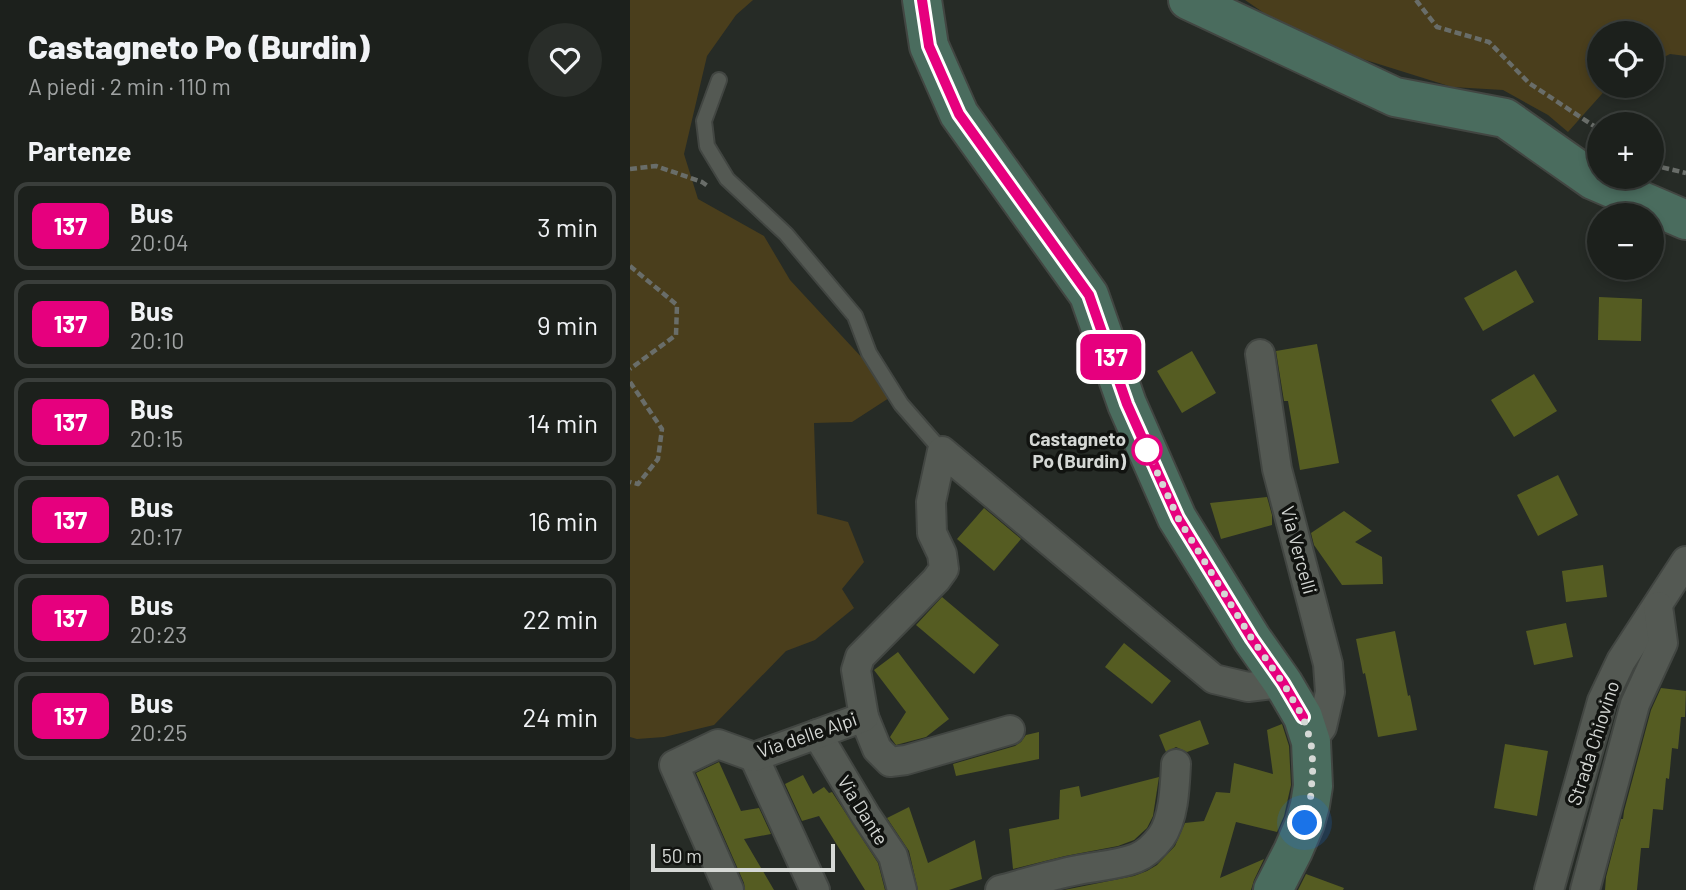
<!DOCTYPE html>
<html lang="it">
<head>
<meta charset="utf-8">
<style>
	:root { --surface:#1c201c; --page:#292d29; --text:#f1f3f6; --muted:#a0a3a3; --line:#3a3e3b }
	body { margin:0; font-family:Barlow,sans-serif; background:var(--page); color:var(--text); height:100vh; display:flex; flex-direction:column; font-size:26px; white-space:nowrap }
	* { box-sizing:border-box; margin:0 }
	p { font-size:23px; color:var(--muted) }
	.icon { flex:none; width:38px; height:38px; fill:none; stroke:currentColor; stroke-width:2; stroke-linecap:round; stroke-linejoin:round }
	.map { position:relative; flex:1; overflow:hidden }
	.drawer { display:flex; flex-direction:column; background:var(--surface); width:630px }
	.drawer>* { flex:none }
	.badge { padding:0 14px; border-radius:10px; font-size:24px; line-height:46px }
	.tools { position:absolute; left:957px; top:21px; display:grid; gap:14px }
	.tools a { display:grid; place-items:center; width:77px; height:77px; border-radius:50%; background:var(--surface); box-shadow:0 4px 10px #0003,0 0 0 2px var(--line); font-size:35px }
	.scale { position:absolute; left:21px; bottom:18px; width:184px; box-sizing:border-box; padding-left:7px; border:4px solid #d5d8d5; border-top:0; font-size:19px; line-height:24px; white-space:nowrap; color:#d5d8d5; -webkit-text-stroke:5px #111310; paint-order:stroke }
	.you { position:absolute; width:35px; height:35px; margin:-18px; border:5px solid #fff; border-radius:50%; background:#1a73e8; box-shadow:0 0 0 10px #1a73e833 }
	.map>.badge { position:absolute; translate:-50% -50%; box-shadow:0 0 0 4px #fff }
	h2 { padding:0 28px; font-size:26px; line-height:63px }
	.round { display:grid; place-items:center; flex:none; width:74px; height:74px; border-radius:37px; background:var(--page) }
	.headline { display:flex; align-items:center; justify-content:space-between; height:119px; padding:0 28px }
	h1 { font-size:33px; font-weight:800; line-height:52px }
	ul { padding:0; list-style:none }
	li { display:flex; align-items:center; gap:21px; height:88px; margin:0 14px 10px; padding:0 14px; border:4px solid var(--line); border-radius:14px }
	li div { flex:1 }
	li b { display:block; font-size:26px }
	li em { font-style:normal }
	li .badge { min-width:77px; font-weight:700; text-align:center }
	main { display:flex; flex:1; min-height:0 }
	.map>svg:first-child { display:block }
	.green { fill:#4a3e1c }
	.building { fill:#555c22 }
	.lines { fill:none; stroke-linecap:round; stroke-linejoin:round }
	.lane-casing { stroke:#424642; stroke-width:18 }
	.street-casing { stroke:#424642; stroke-width:32 }
	.secondary-casing { stroke:#424642; stroke-width:42 }
	.path { stroke:#696d69; stroke-width:4.5; stroke-dasharray:7 3.5; stroke-linecap:butt }
	.lane { stroke:#545953; stroke-width:14 }
	.street { stroke:#545953; stroke-width:28 }
	.secondary { stroke:#4a6c5e; stroke-width:38 }
	.line-casing { stroke:#fff; stroke-width:16 }
	.line { stroke:#e6007e; stroke-width:10 }
	.walk { stroke:#d5d8d5; stroke-width:7; stroke-dasharray:0 12.6 }
	.stop-dot { fill:#fff; stroke:#e6007e; stroke-width:3.5 }
	.labels { text-anchor:middle; stroke-width:7; stroke-linejoin:round; paint-order:stroke }
	.stop-label { font-size:19px; font-weight:bold; fill:#d5d8d5; stroke:#111310; text-anchor:end }
	.street-label { font-size:19px; fill:#d5d8d5; stroke:#111310 }
</style>
</head>
<body>
<main>
<section class="drawer">
<div class="headline"><div><h1>Castagneto Po (Burdin)</h1><p>A piedi · 2 min · 110 m</p></div><a class="round"><svg class="icon" aria-label="heart" viewBox="0 0 24 24"><path d="M12 20l-8-8c-3-5 5-10 8-4 3-6 11-1 8 4z"/></svg></a></div>
<h2>Partenze</h2>
<ul>
<li><span class="badge" style="background:#e6007e;color:#fff">137</span><div><b>Bus</b><p>20:04</p></div><em>3 min</em></li>
<li><span class="badge" style="background:#e6007e;color:#fff">137</span><div><b>Bus</b><p>20:10</p></div><em>9 min</em></li>
<li><span class="badge" style="background:#e6007e;color:#fff">137</span><div><b>Bus</b><p>20:15</p></div><em>14 min</em></li>
<li><span class="badge" style="background:#e6007e;color:#fff">137</span><div><b>Bus</b><p>20:17</p></div><em>16 min</em></li>
<li><span class="badge" style="background:#e6007e;color:#fff">137</span><div><b>Bus</b><p>20:23</p></div><em>22 min</em></li>
<li><span class="badge" style="background:#e6007e;color:#fff">137</span><div><b>Bus</b><p>20:25</p></div><em>24 min</em></li>
</ul>
</section>
<div class="map">
<svg width="1056" height="890" viewBox="0 0 1056 890">
	<rect width="100%" height="100%" fill="#262b26"/>
	<g class="green">
		<path d="M0 0H123L106 15 77 56 54 154 68 199 134 236 160 280 247 374 259 398 222 422 184 423 187 514 218 522 234 562 212 589 224 608 185 640 156 651 84 725 34 737 7 739 0 737Z"/>
		<path d="M615 0H1056V56L1040 54 1022 63V33H970V86H979L938 132 918 115 873 90 822 87 675 41Z"/>
	</g>
	<g class="building">
		<path d="M886 270 904 302 853 331 834 298Z"/>
		<path d="M969 297 1012 299 1011 341 968 340Z"/>
		<path d="M687 344 709 463 670 470 658 401H654L646 351Z"/>
		<path d="M562 351 586 393 552 413 527 371Z"/>
		<path d="M904 374 927 411 884 437 861 400Z"/>
		<path d="M928 475 948 515 908 536 887 495Z"/>
		<path d="M637 497 642 515V525L591 539 580 503Z"/>
		<path d="M354 508 391 539 364 571 327 539Z"/>
		<path d="M714 511 742 531 725 542 752 557 753 584 712 585 684 545 681 533Z"/>
		<path d="M973 565 977 597 936 602 932 571Z"/>
		<path d="M312 597 369 645 344 674 286 625Z"/>
		<path d="M936 623 943 657 904 665 896 631Z"/>
		<path d="M765 631 778 696 780 695 787 730 748 737 735 673 733 674 726 639Z"/>
		<path d="M494 643 541 681 522 704 475 667Z"/>
		<path d="M268 652 319 719 296 737 266 745 260 737 276 712 244 670Z"/>
		<path d="M1031 688 1056 691 1055 717H1051L1048 749 1042 748 1039 779 1036 778 1033 810 1023 809 1019 848H1011L1007 890H975L976 877 991 819H993L994 811 1021 710Z"/>
		<path d="M570 720 579 744 557 752 546 747 536 752 529 735Z"/>
		<path d="M652 724 659 746 661 785 654 816 647 832 606 822 590 878 634 859 624 880 621 890H434L504 876 517 871 527 865 545 846 555 823 574 821 586 792 600 793 604 763 643 774 637 730Z"/>
		<path d="M409 732V759L326 776 323 764 385 746 391 742 396 735Z"/>
		<path d="M875 744 918 751 907 816 864 808Z"/>
		<path d="M89 762 111 811 129 808 141 834 114 839 144 890H115L114 883 66 773Z"/>
		<path d="M173 775 183 794 194 787 199 793 202 792 248 863 255 890H235L189 816 172 821 155 784Z"/>
		<path d="M529 777 523 816 517 828 504 840 488 846 435 856 383 869 379 829 429 819 430 790 449 786 451 797Z"/>
		<path d="M279 807 298 863 345 840 352 879 319 890H288L279 851 257 818Z"/>
		<path d="M676 874 714 888 713 890H668Z"/>
	</g>
	<g class="lines">
		<defs>
			<path id="lane" d="M89 80 74 121 77 146 97 179 156 234 225 316 239 353 271 404 312 451"/>
			<g id="street">
				<path d="M630 354 647 469 698 664 700 692 692 727 681 742"/>
				<path d="M234 717 247 749 260 762 276 760 380 730"/>
				<path d="M187 734 236 816 263 856 272 890"/>
				<path d="M124 757 185 890"/>
				<path d="M99 890 44 765 88 744 124 757 234 717 226 670 230 657 306 580 314 569 312 554 302 533 301 502 312 451 584 679 618 687 653 683"/>
				<path d="M370 890C396 883 422 875 448 870 467 866 488 865 506 858 516 854 525 845 531 837 544 819 545 785 546 764"/>
				<path d="M919 890 972 701 991 661 1056 561"/>
				<path d="M955 890 1005 704 1033 643 1028 606"/>
			</g>
			<g id="secondary">
				<path d="M292 0 299 46 329 114 459 295 497 404 547 518 622 639 653 683 673 717 681 742 683 786 680 805 675 823 663 851 643 890"/>
				<path d="M558 0 765 97 875 118 963 180 1056 220"/>
			</g>
		</defs>
		<use href="#lane" class="lane-casing"/>
		<use href="#street" class="street-casing"/>
		<use href="#secondary" class="secondary-casing"/>
		<g class="path">
			<path d="M786 0 807 27 859 42 899 83 970 130"/>
			<path d="M1022 165 1056 173"/>
			<path d="M0 169 26 166 72 182 79 187"/>
			<path d="M0 266 47 305 46 335 0 369"/>
			<path d="M0 382 32 429 28 459 8 484 0 482"/>
		</g>
		<use href="#lane" class="lane"/>
		<use href="#street" class="street"/>
		<use href="#secondary" class="secondary"/>
	</g>
	<g class="lines">
		<defs>
			<path id="line" d="M292 0 299 46 329 114 459 295 497 404 548 518 622 639 653 683 673 717"/>
		</defs>
		<use href="#line" class="line-casing"/>
		<use href="#line" class="line"/>
		<path class="walk" d="M517 450 548 518 622 639 653 683 673 717 681 742 683 766 680 805 675 823"/>
	</g>
	<circle class="stop-dot" cx="517" cy="450" r="14"/>
	<g class="labels">
		<g class="stop-label">
			<text x="496" y="446">Castagneto<tspan x="496" dy="22">Po (Burdin)</tspan></text>
		</g>
		<g class="street-label">
			<text transform="translate(669 550) rotate(75)" y="7">Via Vercelli</text>
			<text transform="translate(177 735) rotate(-19)" y="7">Via delle Alpi</text>
			<text transform="translate(963 743) rotate(-72)" y="7">Strada Chiovino</text>
			<text transform="translate(233 810) rotate(58)" y="7">Via Dante</text>
		</g>
	</g>
</svg>
<div class="tools">
<a><svg class="icon" aria-label="locate" viewBox="0 0 24 24"><circle cx="12" cy="12" r="6"/><path d="M12 2v4M12 18v4M2 12h4M18 12h4"/></svg></a>
<a>+</a>
<a>−</a>
</div>
<div class="scale">50 m</div>
<div class="you" style="left:675px;top:823px"></div>
<b class="badge" style="left:481px;top:357px;background:#e6007e;color:#fff">137</b>
</div>
</main>
</body>
</html>
